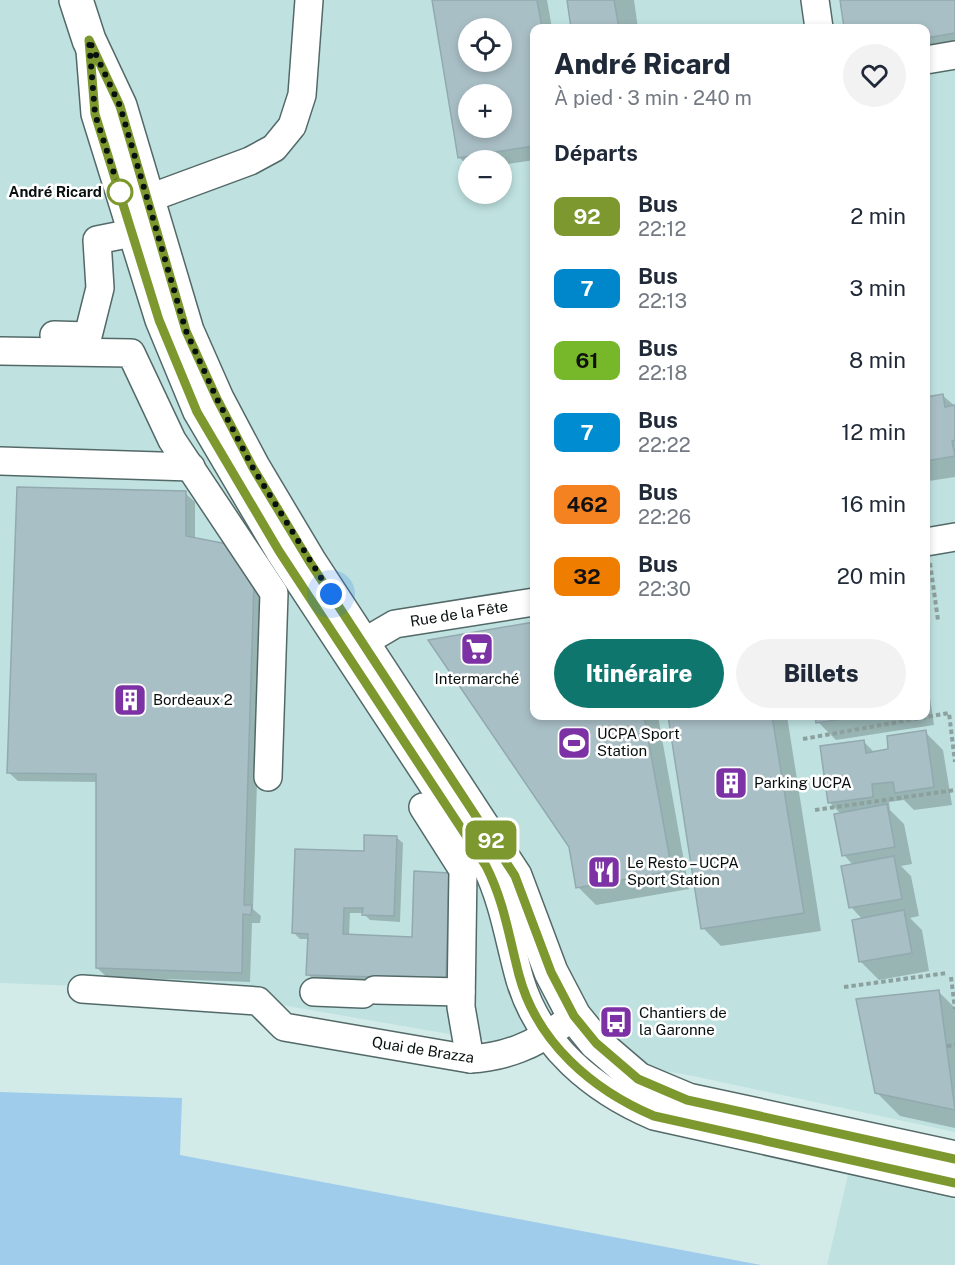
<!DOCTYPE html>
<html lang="fr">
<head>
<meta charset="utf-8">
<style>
	:root { --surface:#fff; --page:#f2f2f3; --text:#1f2937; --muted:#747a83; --accent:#0f766e }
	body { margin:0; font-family:"Public Sans",sans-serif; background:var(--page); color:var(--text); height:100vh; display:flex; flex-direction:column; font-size:22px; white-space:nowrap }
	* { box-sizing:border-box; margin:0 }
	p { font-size:20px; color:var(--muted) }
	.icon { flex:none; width:33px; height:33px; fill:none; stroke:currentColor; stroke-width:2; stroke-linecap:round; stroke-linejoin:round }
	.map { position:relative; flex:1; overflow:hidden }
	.panel { position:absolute; left:530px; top:24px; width:400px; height:696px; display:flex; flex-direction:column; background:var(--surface); border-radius:12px; box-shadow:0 3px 9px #0003 }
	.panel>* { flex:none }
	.badge { padding:0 12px; border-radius:9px; font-size:21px; line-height:39px }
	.controls { position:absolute; left:458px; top:18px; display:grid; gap:12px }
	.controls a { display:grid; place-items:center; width:54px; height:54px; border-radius:50%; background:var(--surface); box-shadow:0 3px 9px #0003; font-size:30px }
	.you { position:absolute; width:30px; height:30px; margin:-15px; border:4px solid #fff; border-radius:50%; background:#1a73e8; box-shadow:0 0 0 9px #1a73e833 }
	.map>.badge { position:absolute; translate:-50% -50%; box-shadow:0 0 0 3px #fff }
	h2 { padding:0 24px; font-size:22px; line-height:54px }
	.round { display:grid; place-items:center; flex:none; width:63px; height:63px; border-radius:32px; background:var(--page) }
	.headline { display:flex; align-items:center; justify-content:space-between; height:102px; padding:0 24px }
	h1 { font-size:28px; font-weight:800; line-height:45px }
	.action { display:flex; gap:12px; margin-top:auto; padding:12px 24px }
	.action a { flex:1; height:69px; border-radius:36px; background:var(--accent); color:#fff; font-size:24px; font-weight:800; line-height:69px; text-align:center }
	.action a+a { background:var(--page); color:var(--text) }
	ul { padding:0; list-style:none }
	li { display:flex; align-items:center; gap:18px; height:72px; padding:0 24px }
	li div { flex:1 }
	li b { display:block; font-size:22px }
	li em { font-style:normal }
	li .badge { min-width:66px; font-weight:700; text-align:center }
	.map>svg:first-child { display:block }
	.built { fill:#bfe2e0; fill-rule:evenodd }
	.water { fill:#a0ccec }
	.shadow { fill:#0003; fill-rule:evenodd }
	.building { fill:#a9bfc6; stroke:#92a9af; stroke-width:1.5; fill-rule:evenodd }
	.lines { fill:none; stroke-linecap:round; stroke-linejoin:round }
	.minor-casing { stroke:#536968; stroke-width:30 }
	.major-casing { stroke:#536968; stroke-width:36 }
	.path { stroke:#8ca09e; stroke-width:4; stroke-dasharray:4.5 3; stroke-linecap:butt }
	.minor { stroke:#fff; stroke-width:27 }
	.major { stroke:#fff; stroke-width:33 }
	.line-casing { stroke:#fff; stroke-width:14 }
	.line { stroke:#7c982e; stroke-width:9 }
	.walk { stroke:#07100f; stroke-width:6; stroke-dasharray:0 10.8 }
	.stop-dot { fill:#fff; stroke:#7c982e; stroke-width:3 }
	.labels { text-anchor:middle; stroke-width:5; stroke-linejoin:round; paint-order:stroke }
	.stop-label { font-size:15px; font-weight:bold; fill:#07100f; stroke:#fff; text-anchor:end }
	.street-label { font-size:15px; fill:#07100f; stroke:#fff }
	.poi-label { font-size:15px; fill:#07100f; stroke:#fff; text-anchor:start }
</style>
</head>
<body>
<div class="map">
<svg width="955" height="1265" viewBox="0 0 955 1265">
	<rect width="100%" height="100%" fill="#d2ebe9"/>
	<g class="built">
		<path d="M0 0H955V1132L693 1076 258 1001 78 986 0 983ZM468 28H501V62H468ZM534 28H926V716H534ZM468 94H501V128H468ZM468 160H501V194H468Z"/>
		<path d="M848 1175 955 1199V1265H827Z"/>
	</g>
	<path class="water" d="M0 1092 182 1098 180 1155 761 1265H0Z"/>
	<g class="shadow">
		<path d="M434 0H547L552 28H534V160L501 165V160H468V166L459 157ZM468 28H501V62H468ZM468 94H501V128H468Z"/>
		<path d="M568 0H634L638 28H573Z"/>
		<path d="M841 0H955V54L926 59V28H845Z"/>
		<path d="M942 395 955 406V477L929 481 926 478V398Z"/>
		<path d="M185 493 195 502V539L263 593 253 909 261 916 260 923H252L250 982 107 977 97 968V782L18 781 8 772Z"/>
		<path d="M534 623V716H658L689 889 596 905 578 887 570 847 431 641Z"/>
		<path d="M926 670 934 725 836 740 818 722 817 716H926Z"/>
		<path d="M669 716H787L821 931 721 946 703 928Z"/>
		<path d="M925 732 943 750 952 805 914 810 904 800 889 802 890 810 904 824 912 864 901 866 911 876 919 916 910 918 922 930 929 971 879 980 861 962 863 920 851 907 853 865 844 855 841 814 830 803 863 741 875 753 890 751Z"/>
		<path d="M396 837 403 843 400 922 370 920 363 913H350L349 936 413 938 448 874 454 880 452 984 314 980 308 974 309 939H300L294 933 366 853Z"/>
		<path d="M939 992 955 1008V1128L900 1116 876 1092Z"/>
	</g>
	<g class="building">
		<path d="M432 0H537L542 28H534V146L458 158ZM468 28H501V62H468ZM468 94H501V128H468Z"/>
		<path d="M567 0H614L619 28H571Z"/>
		<path d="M840 0H955V33L926 38V28H844Z"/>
		<path d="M943 394 945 407 955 405V440L952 441 955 456 926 461V397Z"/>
		<path d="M17 487 186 491V536L227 544 254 582 244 905H252L251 915 243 914 242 973 96 968V774L7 773Z"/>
		<path d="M534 622V716H644L672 871 576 888 569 847 428 640Z"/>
		<path d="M668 716H772L804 913 701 929Z"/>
		<path d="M815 716H863L816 723Z"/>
		<path d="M926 730 934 787 895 793 893 782 872 784 873 797 828 803 820 746 864 740 866 753 888 749 887 736Z"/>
		<path d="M887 804 895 847 842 856 834 814Z"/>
		<path d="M364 835 397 836 394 916 362 915 363 908H344L343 934 412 937 414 871 449 873 446 979 306 975 308 934 292 933 295 849 364 851Z"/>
		<path d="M894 856 902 899 849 908 841 866Z"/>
		<path d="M904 910 912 953 859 962 852 920Z"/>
		<path d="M939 990 955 1110 875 1093 856 999Z"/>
	</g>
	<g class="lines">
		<defs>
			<g id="minor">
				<path d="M815 0 819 28"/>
				<path d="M90 50 95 114 159 320 197 412 279 551 486 866C504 903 509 941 520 980 540 1046 593 1090 654 1116L955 1183"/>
				<path d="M926 60 955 55"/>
				<path d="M147 199 250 161 274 148 292 126 302 95 309 0"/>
				<path d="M54 335 88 336 100 288 97 240 132 233"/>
				<path d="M0 351 131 353 172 440 274 593 268 777"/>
				<path d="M0 461 191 467"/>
				<path d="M926 542 955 537"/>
				<path d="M354 648 395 624 534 602"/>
				<path d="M423 807 463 870 461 1007 470 1059"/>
				<path d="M82 989 258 1001 284 1027 470 1059C506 1057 534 1045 563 1024"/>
				<path d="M375 990 461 992"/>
				<path d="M314 992 363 994"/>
			</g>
			<path id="major" d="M76 0 89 40 120 106 187 331 217 399 253 467 309 561 515 876 551 972 574 1016 596 1043 638 1079 688 1100 955 1158"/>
		</defs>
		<use href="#minor" class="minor-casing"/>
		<use href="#major" class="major-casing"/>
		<g class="path">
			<path d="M930 563 938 620"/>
			<path d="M803 739 949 713 955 762"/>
			<path d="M815 810 955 790"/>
			<path d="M951 977 955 1009"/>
			<path d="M844 987 947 973"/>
			<path d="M947 1046 955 1045"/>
		</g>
		<use href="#minor" class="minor"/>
		<use href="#major" class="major"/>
	</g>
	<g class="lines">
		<defs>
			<path id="line" d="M955 1159 687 1100 638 1079 596 1043 574 1016 551 972 515 876 309 561 253 468 217 399 186 331 120 106 89 40 95 114 159 320 197 412 279 551 486 866C504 901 509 937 519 975 537 1043 593 1090 654 1116L955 1183"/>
		</defs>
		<use href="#line" class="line-casing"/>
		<use href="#line" class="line"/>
		<path class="walk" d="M120 192 95 114 89 40 120 106 186 331 217 399 253 468 331 594"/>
	</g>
	<defs>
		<symbol id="supermarket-square" viewBox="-11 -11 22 22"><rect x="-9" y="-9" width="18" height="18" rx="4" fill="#7c32a4" stroke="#fff"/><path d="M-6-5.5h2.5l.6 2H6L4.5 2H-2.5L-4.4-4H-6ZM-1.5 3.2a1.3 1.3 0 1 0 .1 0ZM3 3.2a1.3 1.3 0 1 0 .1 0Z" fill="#fff"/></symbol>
		<symbol id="building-square" viewBox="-11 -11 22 22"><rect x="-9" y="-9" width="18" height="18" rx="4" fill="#7c32a4" stroke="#fff"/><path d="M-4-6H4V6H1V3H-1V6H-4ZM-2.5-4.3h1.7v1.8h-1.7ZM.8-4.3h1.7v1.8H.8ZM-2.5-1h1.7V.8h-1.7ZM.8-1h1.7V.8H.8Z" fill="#fff"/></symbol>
		<symbol id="stadium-square" viewBox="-11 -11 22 22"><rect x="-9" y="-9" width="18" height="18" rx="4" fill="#7c32a4" stroke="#fff"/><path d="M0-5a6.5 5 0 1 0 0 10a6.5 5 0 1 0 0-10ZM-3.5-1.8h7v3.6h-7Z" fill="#fff"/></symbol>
		<symbol id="restaurant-square" viewBox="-11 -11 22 22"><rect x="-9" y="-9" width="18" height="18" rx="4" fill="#7c32a4" stroke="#fff"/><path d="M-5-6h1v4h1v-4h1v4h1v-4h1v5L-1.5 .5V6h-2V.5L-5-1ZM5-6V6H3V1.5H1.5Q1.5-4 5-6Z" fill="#fff"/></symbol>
		<symbol id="bus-square" viewBox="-11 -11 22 22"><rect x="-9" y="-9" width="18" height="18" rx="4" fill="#7c32a4" stroke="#fff"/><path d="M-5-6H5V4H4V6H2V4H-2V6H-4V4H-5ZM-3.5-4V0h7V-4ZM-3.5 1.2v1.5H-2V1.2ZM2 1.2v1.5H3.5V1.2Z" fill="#fff"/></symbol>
	</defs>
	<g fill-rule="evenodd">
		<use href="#supermarket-square" x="458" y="630" width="38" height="38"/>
		<use href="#building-square" x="111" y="681" width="38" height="38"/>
		<use href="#stadium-square" x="555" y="724" width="38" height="38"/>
		<use href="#building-square" x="712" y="764" width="38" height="38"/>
		<use href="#restaurant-square" x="585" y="853" width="38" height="38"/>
		<use href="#bus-square" x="597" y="1003" width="38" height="38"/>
	</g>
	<circle class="stop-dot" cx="120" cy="192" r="12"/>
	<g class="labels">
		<g class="stop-label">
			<text x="102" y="197">André Ricard</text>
		</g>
		<g class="street-label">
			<text transform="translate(459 614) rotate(-9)" y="5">Rue de la Fête</text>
			<text transform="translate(423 1050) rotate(9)" y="5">Quai de Brazza</text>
		</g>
		<g class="poi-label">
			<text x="477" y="684" text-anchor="middle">Intermarché</text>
			<text x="153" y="705">Bordeaux 2</text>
			<text x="597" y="739">UCPA Sport<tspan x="597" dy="17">Station</tspan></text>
			<text x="754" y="788">Parking UCPA</text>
			<text x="627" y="868">Le Resto – UCPA<tspan x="627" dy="17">Sport Station</tspan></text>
			<text x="639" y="1018">Chantiers de<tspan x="639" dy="17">la Garonne</tspan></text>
		</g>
	</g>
</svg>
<div class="controls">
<a><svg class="icon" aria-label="locate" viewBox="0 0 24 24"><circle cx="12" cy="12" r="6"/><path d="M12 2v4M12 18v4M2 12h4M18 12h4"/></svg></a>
<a>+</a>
<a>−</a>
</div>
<div class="you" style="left:331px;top:594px"></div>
<b class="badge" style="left:491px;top:840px;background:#7c982e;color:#fff">92</b>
<section class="panel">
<div class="headline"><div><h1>André Ricard</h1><p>À pied · 3 min · 240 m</p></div><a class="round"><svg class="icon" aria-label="heart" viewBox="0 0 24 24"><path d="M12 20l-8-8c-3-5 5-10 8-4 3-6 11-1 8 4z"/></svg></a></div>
<h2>Départs</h2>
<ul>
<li><span class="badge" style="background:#7c982e;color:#fff">92</span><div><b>Bus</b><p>22:12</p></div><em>2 min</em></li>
<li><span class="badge" style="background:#0086cb;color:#fff">7</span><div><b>Bus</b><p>22:13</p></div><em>3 min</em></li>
<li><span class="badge" style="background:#76b82a;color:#111">61</span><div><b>Bus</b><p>22:18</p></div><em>8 min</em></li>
<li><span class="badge" style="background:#008cd0;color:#fff">7</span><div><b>Bus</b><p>22:22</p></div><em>12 min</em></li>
<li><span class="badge" style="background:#f58220;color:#111">462</span><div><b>Bus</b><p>22:26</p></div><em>16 min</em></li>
<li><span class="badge" style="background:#ee7d00;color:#111">32</span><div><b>Bus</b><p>22:30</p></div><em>20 min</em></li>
</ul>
<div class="action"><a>Itinéraire</a><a>Billets</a></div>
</section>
</div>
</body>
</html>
